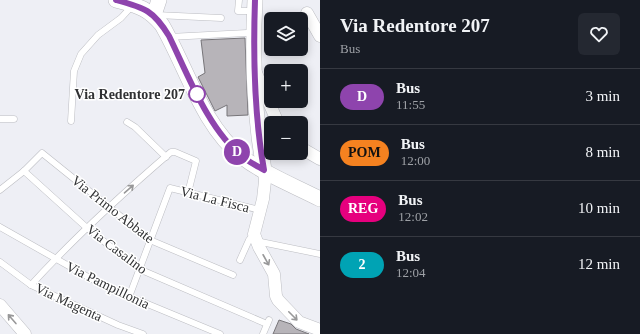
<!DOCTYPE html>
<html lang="it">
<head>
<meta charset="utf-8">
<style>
	:root { --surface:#171b24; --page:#242831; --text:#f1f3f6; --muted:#9ea1a6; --line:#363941 }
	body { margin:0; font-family:Georgia,serif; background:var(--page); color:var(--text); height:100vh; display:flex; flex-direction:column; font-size:15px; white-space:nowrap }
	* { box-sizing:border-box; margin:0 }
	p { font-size:13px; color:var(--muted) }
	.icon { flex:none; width:22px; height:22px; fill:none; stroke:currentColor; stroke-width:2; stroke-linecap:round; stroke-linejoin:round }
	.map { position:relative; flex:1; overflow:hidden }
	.sheet { display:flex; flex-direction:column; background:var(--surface); width:320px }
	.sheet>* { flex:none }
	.badge { padding:0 8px; border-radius:13px; font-size:14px; line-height:26px }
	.buttons { position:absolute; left:264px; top:12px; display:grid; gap:8px }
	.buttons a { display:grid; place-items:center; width:44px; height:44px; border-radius:6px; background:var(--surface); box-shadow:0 2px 10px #0003; font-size:20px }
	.map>.badge { position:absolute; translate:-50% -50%; box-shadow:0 0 0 2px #fff }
	.round { display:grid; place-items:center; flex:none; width:42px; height:42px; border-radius:6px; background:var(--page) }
	.headline { display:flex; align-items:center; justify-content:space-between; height:68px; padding:0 20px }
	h1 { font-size:19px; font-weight:700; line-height:30px }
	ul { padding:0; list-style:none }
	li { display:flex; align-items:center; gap:12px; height:56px; padding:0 20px; border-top:1px solid var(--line) }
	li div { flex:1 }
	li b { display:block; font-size:15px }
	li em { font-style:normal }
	li .badge { min-width:44px; font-weight:700; text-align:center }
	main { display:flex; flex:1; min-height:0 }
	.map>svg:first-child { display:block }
	.building { fill:#b7b4b9; stroke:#777579 }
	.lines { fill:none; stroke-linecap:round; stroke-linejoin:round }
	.service-casing { stroke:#bcbdc2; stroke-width:7 }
	.minor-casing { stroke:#bcbdc2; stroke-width:13 }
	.tertiary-casing { stroke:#bcbdc2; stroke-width:16 }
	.service { stroke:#fff; stroke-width:6 }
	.minor { stroke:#fff; stroke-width:12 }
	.tertiary { stroke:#fff; stroke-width:15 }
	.oneway { stroke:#989899 }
	.line-casing { stroke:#fff; stroke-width:9 }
	.line { stroke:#8e44ad; stroke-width:6 }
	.stop-dot { fill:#fff; stroke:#8e44ad; stroke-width:2 }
	.labels { text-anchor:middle; stroke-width:3; stroke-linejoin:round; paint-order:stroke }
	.stop-label { font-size:14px; font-weight:bold; fill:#303133; stroke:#fff; text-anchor:end }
	.street-label { font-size:14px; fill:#303133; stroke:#fff }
</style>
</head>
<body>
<main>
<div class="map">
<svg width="320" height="334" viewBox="0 0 320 334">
	<rect width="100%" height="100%" fill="#eeeff5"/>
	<g class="building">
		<path d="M245 38 248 115 227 116V105L215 111 198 77 205 73 201 40Z"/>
		<path d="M279 320 291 324 296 329 309 334H273Z"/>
	</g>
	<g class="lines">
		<defs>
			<g id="service">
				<path d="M239 0 238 11H255"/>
				<path d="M156 15 221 18"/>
				<path d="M169 37 247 33"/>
				<path d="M0 119H14"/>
				<path d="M71 121 74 71 81 54 98 35 121 18 133 5"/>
				<path d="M127 122 135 127 166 157"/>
				<path d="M24 171 87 228 139 269 267 324"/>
				<path d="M0 190 24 171 42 153 150 240 233 275"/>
				<path d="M0 227 104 286 220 334"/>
				<path d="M256 241 320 254"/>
				<path d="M240 260 249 240 254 234"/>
				<path d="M0 262 31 285 118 325 143 334"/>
				<path d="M31 285C74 238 122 194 171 152H175L196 161 188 193"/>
				<path d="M129 297 170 188 260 210"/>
				<path d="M263 334 269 320"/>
			</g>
			<g id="minor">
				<path d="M307 13 320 36"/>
				<path d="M256 73 278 123"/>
				<path d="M301 148 320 159"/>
				<path d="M264 170 265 181 263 199 254 234 259 247 274 274 276 296 278 300 299 322 320 330"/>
				<path d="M0 305 25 334"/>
			</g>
			<g id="tertiary">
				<path d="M116 0C137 6 147 7 162 25 187 68 202 125 242 157 264 174 295 186 320 199"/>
				<path d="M255 0C252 57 254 114 264 170"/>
				<path d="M154 15 159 0"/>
			</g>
		</defs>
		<use href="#service" class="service-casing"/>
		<use href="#minor" class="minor-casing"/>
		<use href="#tertiary" class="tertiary-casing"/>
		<use href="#service" class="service"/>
		<use href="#minor" class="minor"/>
		<use href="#tertiary" class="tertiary"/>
	</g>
	<defs><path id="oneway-shaft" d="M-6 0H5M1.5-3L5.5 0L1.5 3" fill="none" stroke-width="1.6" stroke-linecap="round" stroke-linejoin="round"/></defs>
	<g class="oneway">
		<use href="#oneway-shaft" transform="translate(129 189) rotate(-41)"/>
		<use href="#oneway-shaft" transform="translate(266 260) rotate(61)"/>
		<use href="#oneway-shaft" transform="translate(293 316) rotate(45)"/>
		<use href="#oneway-shaft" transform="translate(12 319) rotate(-131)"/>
	</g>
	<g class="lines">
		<defs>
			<path id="line" d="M116 0C145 8 153 10 169 36 188 75 209 131 243 157 249 162 257 166 264 170 254 114 253 57 255 0"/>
		</defs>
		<use href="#line" class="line-casing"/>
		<use href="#line" class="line"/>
	</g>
	<circle class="stop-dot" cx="197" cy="94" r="8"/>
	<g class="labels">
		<g class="stop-label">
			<text x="185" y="99">Via Redentore 207</text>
		</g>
		<g class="street-label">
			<text transform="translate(215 199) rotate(14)" y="5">Via La Fisca</text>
			<text transform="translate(113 209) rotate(38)" y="5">Via Primo Abbate</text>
			<text transform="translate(117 249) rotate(37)" y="5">Via Casalino</text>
			<text transform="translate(108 285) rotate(26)" y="5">Via Pampillonia</text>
			<text transform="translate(69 302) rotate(25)" y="5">Via Magenta</text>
		</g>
	</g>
</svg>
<div class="buttons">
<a><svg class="icon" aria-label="layers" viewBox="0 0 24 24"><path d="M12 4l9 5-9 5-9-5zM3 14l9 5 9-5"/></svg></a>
<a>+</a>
<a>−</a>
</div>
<b class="badge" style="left:237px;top:152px;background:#8e44ad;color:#fff">D</b>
</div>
<section class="sheet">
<div class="headline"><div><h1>Via Redentore 207</h1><p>Bus</p></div><a class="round"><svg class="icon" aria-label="heart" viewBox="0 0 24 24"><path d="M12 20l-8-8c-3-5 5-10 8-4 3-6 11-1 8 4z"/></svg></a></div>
<ul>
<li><span class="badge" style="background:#8e44ad;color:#fff">D</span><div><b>Bus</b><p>11:55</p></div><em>3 min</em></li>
<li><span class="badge" style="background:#f58220;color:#111">POM</span><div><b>Bus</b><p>12:00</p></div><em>8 min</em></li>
<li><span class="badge" style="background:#e6007e;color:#fff">REG</span><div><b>Bus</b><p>12:02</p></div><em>10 min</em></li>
<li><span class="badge" style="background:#00a3b4;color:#fff">2</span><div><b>Bus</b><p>12:04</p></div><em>12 min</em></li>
</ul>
</section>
</main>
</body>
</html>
